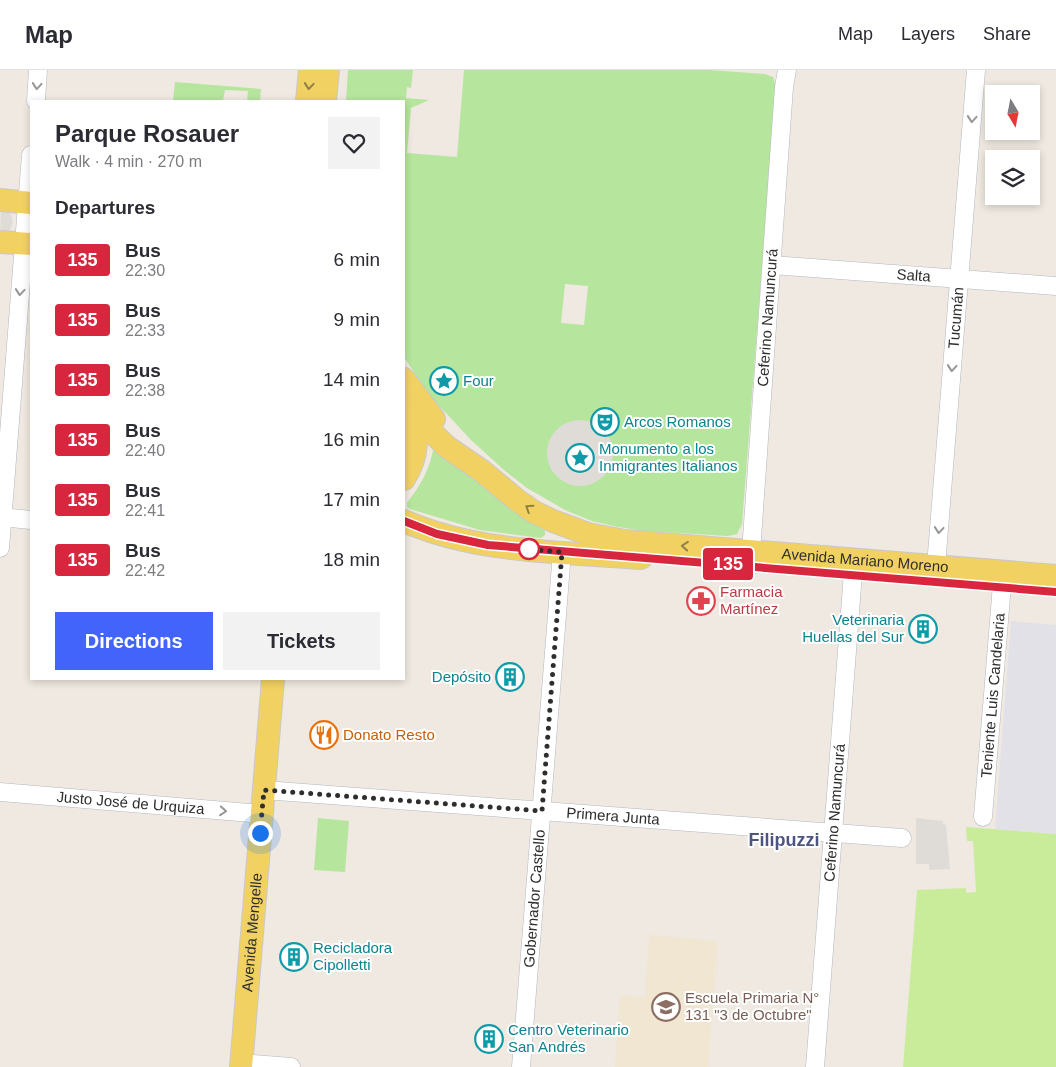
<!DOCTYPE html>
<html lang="en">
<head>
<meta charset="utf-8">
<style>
	:root { --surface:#fff; --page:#f2f2f3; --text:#2b2b33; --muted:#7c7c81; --line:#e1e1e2; --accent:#4264fb }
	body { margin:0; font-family:Arial,sans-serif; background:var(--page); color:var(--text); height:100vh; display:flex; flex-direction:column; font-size:19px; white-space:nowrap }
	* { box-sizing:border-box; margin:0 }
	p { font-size:16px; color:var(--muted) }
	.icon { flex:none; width:28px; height:28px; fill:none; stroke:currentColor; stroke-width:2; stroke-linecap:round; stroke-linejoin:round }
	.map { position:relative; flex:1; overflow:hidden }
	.sheet { position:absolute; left:30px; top:30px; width:375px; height:580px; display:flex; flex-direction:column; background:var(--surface); border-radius:0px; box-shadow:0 2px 8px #0003 }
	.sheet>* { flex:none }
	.badge { padding:0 10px; border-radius:4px; font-size:18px; line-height:32px }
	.needle { width:32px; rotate:170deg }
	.fabs { position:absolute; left:985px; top:15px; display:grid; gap:10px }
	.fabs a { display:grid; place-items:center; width:55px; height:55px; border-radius:0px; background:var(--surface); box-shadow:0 2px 8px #0003; font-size:25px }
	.you { position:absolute; width:25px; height:25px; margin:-12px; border:4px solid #fff; border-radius:50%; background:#1a73e8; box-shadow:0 0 0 8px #1a73e833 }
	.map>.badge { position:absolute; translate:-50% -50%; box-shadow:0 0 0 2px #fff }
	h2 { padding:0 25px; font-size:19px; line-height:45px }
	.round { display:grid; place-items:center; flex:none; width:52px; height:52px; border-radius:0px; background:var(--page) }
	.headline { display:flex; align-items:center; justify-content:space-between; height:85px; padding:0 25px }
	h1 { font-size:24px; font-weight:700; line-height:38px }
	.action { display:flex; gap:10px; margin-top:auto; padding:10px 25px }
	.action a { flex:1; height:58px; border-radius:0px; background:var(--accent); color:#fff; font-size:20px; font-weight:700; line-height:58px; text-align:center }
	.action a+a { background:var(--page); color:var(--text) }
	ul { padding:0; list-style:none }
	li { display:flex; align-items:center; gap:15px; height:60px; padding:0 25px }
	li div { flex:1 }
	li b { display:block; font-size:19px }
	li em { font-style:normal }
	li .badge { min-width:55px; font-weight:700; text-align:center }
	header { display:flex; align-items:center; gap:30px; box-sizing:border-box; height:70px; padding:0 25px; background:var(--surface); border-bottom:1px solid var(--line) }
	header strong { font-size:24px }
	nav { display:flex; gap:28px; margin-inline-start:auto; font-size:18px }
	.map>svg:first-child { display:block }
	.industrial { fill:#e3e1e8 }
	.education { fill:#f0e6d1 }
	.green { fill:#b6e59e; fill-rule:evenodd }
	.pitch { fill:#c9ec9a }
	.plaza { fill:#dfdcd8 }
	.water { fill:#75cff0 }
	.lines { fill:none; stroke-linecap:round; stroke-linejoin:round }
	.minor-casing { stroke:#b4b7c1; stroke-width:19 }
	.major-casing { stroke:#c9c9c9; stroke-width:24 }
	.minor { stroke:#fff; stroke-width:18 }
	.major { stroke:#f2d163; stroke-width:22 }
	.oneway { stroke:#969696 }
	.oneway2 { stroke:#908048 }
	.line-casing { stroke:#fff; stroke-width:11 }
	.line { stroke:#d7263d; stroke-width:8 }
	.walk { stroke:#2e2e2e; stroke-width:5; stroke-dasharray:0 9 }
	.stop-dot { fill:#fff; stroke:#d7263d; stroke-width:2.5 }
	.labels { text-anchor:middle; stroke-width:4; stroke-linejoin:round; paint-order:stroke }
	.street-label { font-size:15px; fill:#2e2e2e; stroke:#fff }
	.culture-label { font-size:15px; fill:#0d838f; stroke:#fff; text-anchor:start }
	.health-label { font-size:15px; fill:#be3a42; stroke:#fff; text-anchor:start }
	.food-label { font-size:15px; fill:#c56008; stroke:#fff; text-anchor:start }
	.education-label { font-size:15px; fill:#785e54; stroke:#fff; text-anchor:start }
	.quarter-label { font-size:18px; font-weight:bold; fill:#4d5680; stroke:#fff }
</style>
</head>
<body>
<header>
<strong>Map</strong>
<nav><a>Map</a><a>Layers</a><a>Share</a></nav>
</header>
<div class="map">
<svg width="1056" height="997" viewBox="0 0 1056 997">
	<rect width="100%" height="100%" fill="#efe9e1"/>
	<path class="industrial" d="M1011 551 1056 555V764L995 759Z"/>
	<path class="education" d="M649 865 718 871 708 997H615L620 925 645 927Z"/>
	<g class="green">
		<path d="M348 0H413L411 18 407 17 406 28 429 30 411 38 407 83 457 87 464 0H710L765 4 773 7 776 17 742 454 737 464 728 466 645 461 618 457 592 451 565 440 527 418 504 400 471 370 430 326 404 287V31H346ZM565 214 588 216 584 255 561 253Z"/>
		<path d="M175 12 261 19 260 31H247L248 21 225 20 223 31H173Z"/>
		<path d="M434 376 523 447 542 459 545 461V465L541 468 480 460 410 439 407 437V433C422 413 429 401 434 376Z"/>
		<path d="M318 748 349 751 345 802 314 800Z"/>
	</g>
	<path class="pitch" d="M966 757 1056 764V997H903L917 820 966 818V823L976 822 973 771H967Z"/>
	<g class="plaza">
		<path d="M1 139 9 142 11 145 13 152 10 160 0 164Z"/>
		<circle cx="580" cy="383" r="33"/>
		<path d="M916 748 943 751V754L946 755 950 799 929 800V794H916Z"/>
	</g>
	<path class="water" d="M581 374 588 378 592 391 591 396 587 399 571 397 568 393C567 387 575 376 581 374Z"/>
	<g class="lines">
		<defs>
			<g id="minor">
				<path d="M36 31 38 0"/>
				<path id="s1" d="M772 195 1056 216"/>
				<path d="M0 447 31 450"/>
				<path d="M0 478 31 85"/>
				<path id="s2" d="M750 496 784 17 787 0"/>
				<path id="s3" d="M936 496 976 0"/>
				<path id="s4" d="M264 720 902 768"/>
				<path id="s5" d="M0 722 262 744"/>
				<path id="s6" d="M983 747 1003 502"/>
				<path d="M241 993 291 997"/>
				<path id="s7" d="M521 997 562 482"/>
				<path id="s8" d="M815 997 854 490"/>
			</g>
			<g id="major">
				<path d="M307 31 310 0"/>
				<path d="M325 31 328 0"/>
				<path d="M0 130 31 133"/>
				<path d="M0 172 31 174"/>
				<path d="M404 309 434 349"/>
				<path id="s9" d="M408 339 447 377 482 401 517 430 534 442 553 451 588 464 625 471 1056 506"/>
				<path d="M404 409C418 387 420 366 409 342"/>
				<path d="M404 451C477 483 562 482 641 488"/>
				<path id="s10" d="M241 997 273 609"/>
			</g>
		</defs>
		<use href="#minor" class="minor-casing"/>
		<use href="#major" class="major-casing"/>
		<use href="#minor" class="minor"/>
		<use href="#major" class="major"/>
	</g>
	<defs><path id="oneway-chevron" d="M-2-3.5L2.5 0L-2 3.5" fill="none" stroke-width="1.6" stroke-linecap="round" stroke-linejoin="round" transform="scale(1.25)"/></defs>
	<g class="oneway">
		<use href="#oneway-chevron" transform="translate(37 16) rotate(95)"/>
		<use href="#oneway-chevron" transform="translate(972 49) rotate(95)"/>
		<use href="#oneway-chevron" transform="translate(20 222) rotate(95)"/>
		<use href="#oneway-chevron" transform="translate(952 298) rotate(95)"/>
		<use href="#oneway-chevron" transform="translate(939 460) rotate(95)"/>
		<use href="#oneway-chevron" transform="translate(223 741) rotate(5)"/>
	</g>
	<g class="oneway2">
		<use href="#oneway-chevron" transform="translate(309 16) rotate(95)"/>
		<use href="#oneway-chevron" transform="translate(529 438) rotate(-147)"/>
		<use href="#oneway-chevron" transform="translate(685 476) rotate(-175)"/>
	</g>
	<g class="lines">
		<defs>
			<path id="line" d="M404 451 437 464 488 475 1056 522"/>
		</defs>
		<use href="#line" class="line-casing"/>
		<use href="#line" class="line"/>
		<path class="walk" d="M260 763 264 720 542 741 562 482 528 479H529"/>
	</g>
	<defs>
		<symbol id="sight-ring" viewBox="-11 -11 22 22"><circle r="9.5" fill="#fff" stroke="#0f9aa8" stroke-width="1.5"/><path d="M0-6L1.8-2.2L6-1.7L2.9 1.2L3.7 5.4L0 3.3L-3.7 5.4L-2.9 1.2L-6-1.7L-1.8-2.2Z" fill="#0f9aa8"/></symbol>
		<symbol id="theatre-ring" viewBox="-11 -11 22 22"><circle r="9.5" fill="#fff" stroke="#0f9aa8" stroke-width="1.5"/><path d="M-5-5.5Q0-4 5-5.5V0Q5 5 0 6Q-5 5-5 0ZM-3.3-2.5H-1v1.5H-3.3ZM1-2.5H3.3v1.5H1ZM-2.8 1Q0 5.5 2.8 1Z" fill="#0f9aa8"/></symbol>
		<symbol id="pharmacy-ring" viewBox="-11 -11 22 22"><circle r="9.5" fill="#fff" stroke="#e0444e" stroke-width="1.5"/><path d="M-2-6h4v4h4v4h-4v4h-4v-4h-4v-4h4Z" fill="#e0444e"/></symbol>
		<symbol id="building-ring" viewBox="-11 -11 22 22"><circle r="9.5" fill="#fff" stroke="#0f9aa8" stroke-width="1.5"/><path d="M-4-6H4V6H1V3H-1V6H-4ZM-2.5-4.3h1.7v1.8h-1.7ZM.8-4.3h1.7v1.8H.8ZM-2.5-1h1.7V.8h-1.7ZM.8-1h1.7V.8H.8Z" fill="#0f9aa8"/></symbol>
		<symbol id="restaurant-ring" viewBox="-11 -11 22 22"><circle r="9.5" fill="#fff" stroke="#e8710a" stroke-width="1.5"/><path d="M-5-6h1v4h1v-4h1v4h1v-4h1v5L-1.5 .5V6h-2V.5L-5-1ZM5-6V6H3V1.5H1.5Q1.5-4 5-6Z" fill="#e8710a"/></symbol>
		<symbol id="school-ring" viewBox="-11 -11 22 22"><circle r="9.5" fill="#fff" stroke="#8d6e63" stroke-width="1.5"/><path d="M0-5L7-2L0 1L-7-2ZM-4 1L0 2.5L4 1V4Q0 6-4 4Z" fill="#8d6e63"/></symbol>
	</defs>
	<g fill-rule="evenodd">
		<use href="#sight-ring" x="428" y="295" width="32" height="32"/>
		<use href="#theatre-ring" x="589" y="336" width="32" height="32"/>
		<use href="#sight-ring" x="564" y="372" width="32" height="32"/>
		<use href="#pharmacy-ring" x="685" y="515" width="32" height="32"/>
		<use href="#building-ring" x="907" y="543" width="32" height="32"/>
		<use href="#building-ring" x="494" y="591" width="32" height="32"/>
		<use href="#restaurant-ring" x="308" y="649" width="32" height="32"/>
		<use href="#building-ring" x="278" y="871" width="32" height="32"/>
		<use href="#school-ring" x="650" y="921" width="32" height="32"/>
		<use href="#building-ring" x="473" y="953" width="32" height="32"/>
	</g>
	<circle class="stop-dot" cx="529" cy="479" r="10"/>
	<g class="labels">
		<g class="street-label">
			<text dy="5" stroke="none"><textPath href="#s1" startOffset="142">Salta</textPath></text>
			<text dy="5" stroke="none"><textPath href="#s2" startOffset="249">Ceferino Namuncurá</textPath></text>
			<text dy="5" stroke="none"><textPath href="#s3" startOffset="249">Tucumán</textPath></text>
			<text dy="5" stroke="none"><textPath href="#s9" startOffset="500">Avenida Mariano Moreno</textPath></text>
			<text dy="5" stroke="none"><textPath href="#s6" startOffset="122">Teniente Luis Candelaria</textPath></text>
			<text dy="5" stroke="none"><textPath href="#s5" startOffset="131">Justo José de Urquiza</textPath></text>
			<text dy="5" stroke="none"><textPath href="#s8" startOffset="255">Ceferino Namuncurá</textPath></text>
			<text dy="5" stroke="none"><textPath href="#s4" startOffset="350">Primera Junta</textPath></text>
			<text dy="5" stroke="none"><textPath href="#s7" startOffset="169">Gobernador Castello</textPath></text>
			<text dy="5" stroke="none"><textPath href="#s10" startOffset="135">Avenida Mengelle</textPath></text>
		</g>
		<g class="culture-label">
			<text x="463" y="316">Four</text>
			<text x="624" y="357">Arcos Romanos</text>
			<text x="599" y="384">Monumento a los<tspan x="599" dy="17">Inmigrantes Italianos</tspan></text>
			<text x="904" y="555" text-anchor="end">Veterinaria<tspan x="904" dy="17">Huellas del Sur</tspan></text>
			<text x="491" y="612" text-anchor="end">Depósito</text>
			<text x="313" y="883">Recicladora<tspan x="313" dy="17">Cipolletti</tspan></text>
			<text x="508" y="965">Centro Veterinario<tspan x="508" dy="17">San Andrés</tspan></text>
		</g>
		<g class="health-label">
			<text x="720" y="527">Farmacia<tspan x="720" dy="17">Martínez</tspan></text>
		</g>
		<g class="food-label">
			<text x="343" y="670">Donato Resto</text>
		</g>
		<g class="education-label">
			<text x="685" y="933">Escuela Primaria N°<tspan x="685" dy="17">131 "3 de Octubre"</tspan></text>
		</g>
		<g class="quarter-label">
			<text x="784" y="776">Filipuzzi</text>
		</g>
	</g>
</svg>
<div class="fabs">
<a><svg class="needle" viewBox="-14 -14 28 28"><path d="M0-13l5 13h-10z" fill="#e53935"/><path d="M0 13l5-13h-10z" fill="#7c7c81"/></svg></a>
<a><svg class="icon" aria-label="layers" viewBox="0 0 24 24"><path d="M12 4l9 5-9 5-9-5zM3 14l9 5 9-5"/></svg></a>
</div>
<div class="you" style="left:260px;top:763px"></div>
<b class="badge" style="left:728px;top:494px;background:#d7263d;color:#fff">135</b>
<section class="sheet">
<div class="headline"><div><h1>Parque Rosauer</h1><p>Walk · 4 min · 270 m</p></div><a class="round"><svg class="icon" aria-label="heart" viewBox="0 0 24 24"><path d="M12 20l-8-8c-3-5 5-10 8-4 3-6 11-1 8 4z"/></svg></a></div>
<h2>Departures</h2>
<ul>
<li><span class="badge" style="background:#d7263d;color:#fff">135</span><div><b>Bus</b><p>22:30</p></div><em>6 min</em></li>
<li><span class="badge" style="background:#d7263d;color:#fff">135</span><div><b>Bus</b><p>22:33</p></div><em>9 min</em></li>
<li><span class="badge" style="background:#d7263d;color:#fff">135</span><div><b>Bus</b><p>22:38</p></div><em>14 min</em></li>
<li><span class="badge" style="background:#d7263d;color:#fff">135</span><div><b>Bus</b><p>22:40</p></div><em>16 min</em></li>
<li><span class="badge" style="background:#d7263d;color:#fff">135</span><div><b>Bus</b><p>22:41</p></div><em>17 min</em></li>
<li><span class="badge" style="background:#d7263d;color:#fff">135</span><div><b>Bus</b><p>22:42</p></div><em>18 min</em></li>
</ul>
<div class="action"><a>Directions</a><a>Tickets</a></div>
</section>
</div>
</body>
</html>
